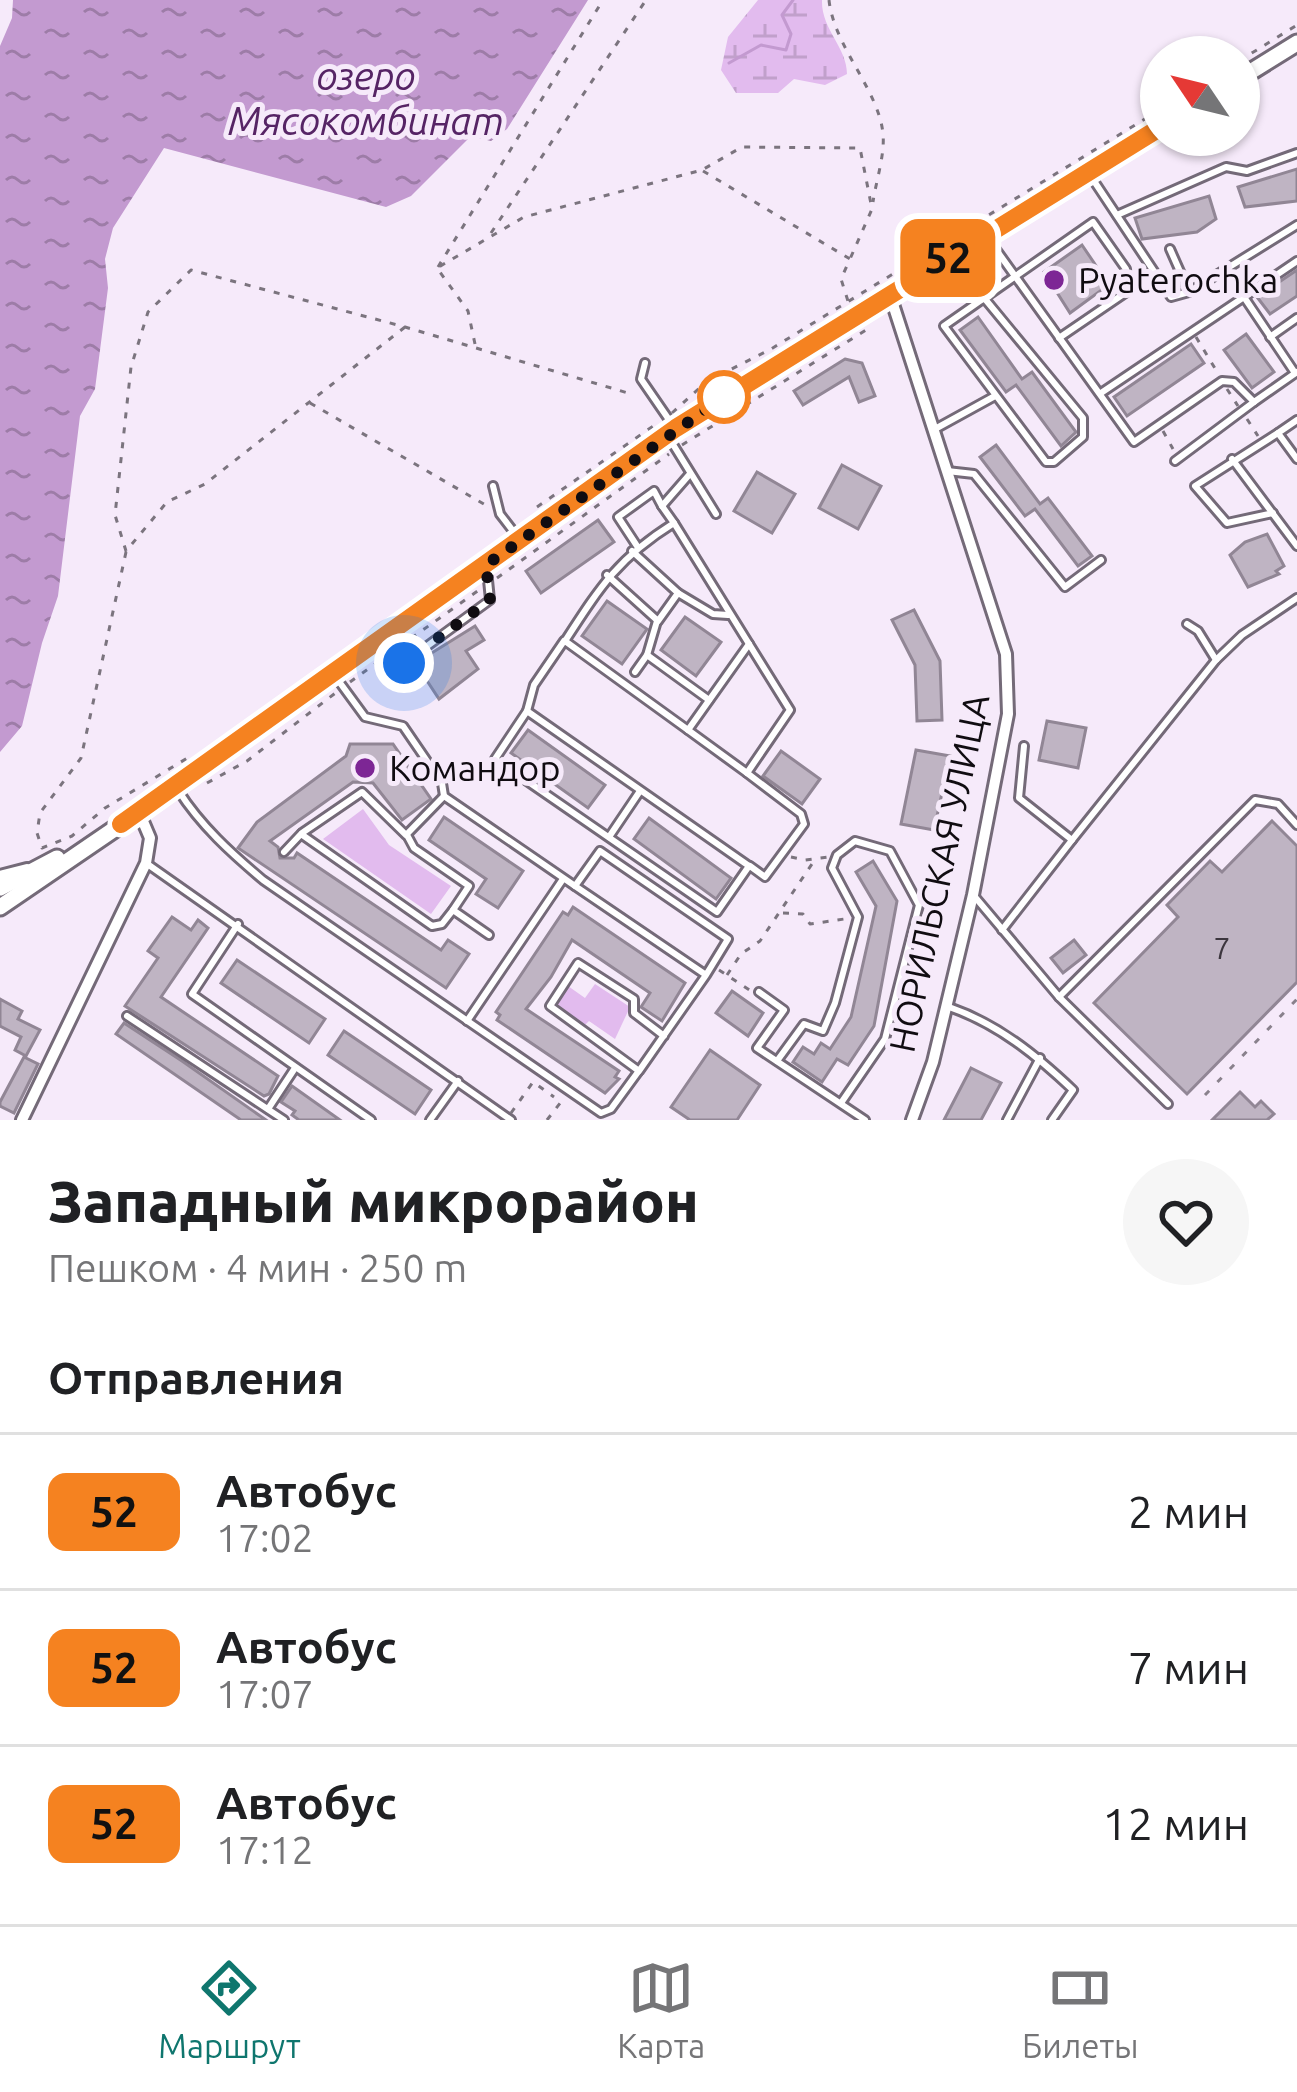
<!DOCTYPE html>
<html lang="ru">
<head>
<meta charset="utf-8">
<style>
	:root { --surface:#fff; --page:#f6f6f6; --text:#202124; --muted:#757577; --line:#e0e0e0; --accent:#0f766e }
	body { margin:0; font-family:Ubuntu,sans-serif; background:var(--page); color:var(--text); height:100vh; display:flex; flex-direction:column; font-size:45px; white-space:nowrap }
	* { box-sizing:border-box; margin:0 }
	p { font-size:39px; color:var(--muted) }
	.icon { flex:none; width:66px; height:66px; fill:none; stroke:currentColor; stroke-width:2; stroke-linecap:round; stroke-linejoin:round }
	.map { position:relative; height:1120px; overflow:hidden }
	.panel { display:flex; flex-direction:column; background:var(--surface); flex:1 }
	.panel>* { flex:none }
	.badge { padding:0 24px; border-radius:18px; font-size:42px; line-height:78px }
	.needle { width:78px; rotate:305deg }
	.fabs { position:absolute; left:1140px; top:36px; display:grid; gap:24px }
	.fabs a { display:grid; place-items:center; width:120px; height:120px; border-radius:50%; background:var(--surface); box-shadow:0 3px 9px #0004; font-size:60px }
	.you { position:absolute; width:60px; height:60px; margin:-30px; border:9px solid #fff; border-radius:50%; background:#1a73e8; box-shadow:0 0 0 18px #1a73e833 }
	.map>.badge { position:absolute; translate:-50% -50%; box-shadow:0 0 0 6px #fff }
	h2 { padding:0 48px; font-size:45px; line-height:108px }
	.round { display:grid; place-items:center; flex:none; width:126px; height:126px; border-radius:63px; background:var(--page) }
	.head { display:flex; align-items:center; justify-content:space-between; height:204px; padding:0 48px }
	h1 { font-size:57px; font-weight:800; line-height:90px }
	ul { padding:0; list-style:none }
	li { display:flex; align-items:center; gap:36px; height:156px; padding:0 48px; border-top:3px solid var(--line) }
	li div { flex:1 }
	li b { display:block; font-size:45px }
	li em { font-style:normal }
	li .badge { min-width:132px; font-weight:700; text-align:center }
	.dock { display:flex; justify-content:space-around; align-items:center; height:168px; border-top:3px solid var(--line); background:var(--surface); font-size:33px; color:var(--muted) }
	.dock a { display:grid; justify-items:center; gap:6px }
	.dock .on { color:var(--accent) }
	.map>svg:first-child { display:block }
	.wetland { fill:url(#wetland-marsh) }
	.park { fill:#e2bbee }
	.water { fill:url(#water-ripples) }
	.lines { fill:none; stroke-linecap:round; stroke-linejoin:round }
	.stream { stroke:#c39ad0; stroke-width:3 }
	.building { fill:#bfb4c3; stroke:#918695; stroke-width:3 }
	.lane-casing { stroke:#746a78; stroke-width:12 }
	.street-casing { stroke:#746a78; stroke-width:16 }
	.secondary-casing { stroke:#746a78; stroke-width:21 }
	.path { stroke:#7b747e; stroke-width:3; stroke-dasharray:6 9; stroke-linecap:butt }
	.lane { stroke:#fff; stroke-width:6 }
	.street { stroke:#fff; stroke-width:10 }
	.secondary { stroke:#fff; stroke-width:15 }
	.rail { stroke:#89818c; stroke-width:3; stroke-dasharray:6 12; stroke-linecap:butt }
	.line-casing { stroke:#fff; stroke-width:27 }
	.line { stroke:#f58220; stroke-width:18 }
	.walk { stroke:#100c11; stroke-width:12; stroke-dasharray:0 21.6 }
	.poi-dot { fill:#7d2695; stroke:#f6eafa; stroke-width:4.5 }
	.stop-dot { fill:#fff; stroke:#f58220; stroke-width:6 }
	.labels { text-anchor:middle; stroke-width:10; stroke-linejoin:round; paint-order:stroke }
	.number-label { font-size:30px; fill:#3c363e }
	.poi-label { font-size:36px; fill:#100c11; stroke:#f6eafa; text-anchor:start }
	.street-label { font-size:36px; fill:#100c11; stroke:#f6eafa }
	.water-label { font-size:39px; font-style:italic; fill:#562465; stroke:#f6eafa }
</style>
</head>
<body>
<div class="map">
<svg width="1297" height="1120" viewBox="0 0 1297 1120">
	<defs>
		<pattern id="wetland-marsh" width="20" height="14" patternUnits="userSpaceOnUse" patternTransform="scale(3)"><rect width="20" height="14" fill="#e2bbee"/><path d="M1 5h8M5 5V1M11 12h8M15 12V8" fill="none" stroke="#c1a0cb"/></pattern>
		<pattern id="water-ripples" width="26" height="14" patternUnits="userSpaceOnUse" patternTransform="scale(3)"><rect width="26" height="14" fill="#c39ad0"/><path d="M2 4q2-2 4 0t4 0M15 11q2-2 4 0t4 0" fill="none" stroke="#9d7ca7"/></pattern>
	</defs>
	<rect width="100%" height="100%" fill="#f6eafa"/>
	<path class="wetland" d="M758 0H822C821 29 847 47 847 74L825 85 794 79 778 93H736L721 70 728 37Z"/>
	<g class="park">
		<path d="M363 809 389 845 451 886 431 914 323 839Z"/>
		<path d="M595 984 630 1007 615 1039 589 1021 585 1025 555 1005 568 986 585 998Z"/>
	</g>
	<path class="water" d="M13 0H588L507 129 491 141 471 136 411 196 386 207 164 148 113 228 105 259 108 288 95 389 80 416 58 596 42 643 22 726 0 752V46L12 18Z"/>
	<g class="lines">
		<path class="stream" d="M729 63 761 45 786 50 791 34 782 15 793 0"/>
	</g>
	<g class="building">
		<path d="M1297 169V201L1245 207 1238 187Z"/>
		<path d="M1209 196 1216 219 1197 232 1142 239 1135 218Z"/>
		<path d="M1082 245 1103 276 1097 280 1103 289 1070 313 1044 272Z"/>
		<path d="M1297 270V296L1270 314 1257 297Z"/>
		<path d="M978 317 1022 379 1032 372 1076 432 1061 446 1016 385 1006 392 960 330Z"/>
		<path d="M1246 334 1274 372 1252 388 1224 350Z"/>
		<path d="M1191 344 1204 363 1127 416 1114 397Z"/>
		<path d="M845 359 862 363 875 396 859 402 849 377 803 405 794 391Z"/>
		<path d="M996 445 1040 504 1048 498 1092 556 1078 566 1035 509 1025 516 980 457Z"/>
		<path d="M842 465 881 486 858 529 819 508Z"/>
		<path d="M757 472 795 494 772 533 734 511Z"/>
		<path d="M598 520 614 542 541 593 526 571Z"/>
		<path d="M1267 534 1284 566 1276 571 1279 574 1248 587 1230 555 1245 542Z"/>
		<path d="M607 601 647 629 622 664 582 636Z"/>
		<path d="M914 610 940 661 942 720 917 721 915 665 892 620Z"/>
		<path d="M685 617 721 642 696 676 661 650Z"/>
		<path d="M475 626 484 640 466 651 478 669 439 699 418 667 422 659Z"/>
		<path d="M1047 721 1086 728 1078 768 1039 760Z"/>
		<path d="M528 730 605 785 588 808 511 753Z"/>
		<path d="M350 744H393L431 799 402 820 373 783 353 782 270 841 278 847 280 858H294L297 853 441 950 448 940 469 954 446 988 238 848 257 822 346 756Z"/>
		<path d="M916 750 950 756 934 830 901 824Z"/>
		<path d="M781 751 820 779 802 804 763 776Z"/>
		<path d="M444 817 523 871 498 908 476 894 486 879 429 840Z"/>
		<path d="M649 818 731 878 716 899 634 839Z"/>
		<path d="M1272 821 1297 846V982L1187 1094 1094 1003 1178 917 1167 905 1210 861 1222 872Z"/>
		<path d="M873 861 897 901 874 1026 848 1065 837 1059 822 1082 793 1062 803 1047 814 1054 821 1043 830 1049 851 1017 876 906 856 872Z"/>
		<path d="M573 907 685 983 662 1021 641 1007 650 993 572 940 551 977 526 1009 619 1071 615 1077 619 1079 605 1093 497 1020 500 1015 496 1012 563 912 568 915Z"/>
		<path d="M172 917 191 930 198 920 208 928 161 997 278 1076 269 1094 264 1096 125 1006 158 958 148 951Z"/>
		<path d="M1074 940 1086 955 1063 973 1051 958Z"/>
		<path d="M237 960 325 1019 309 1043 221 983Z"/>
		<path d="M732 991 763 1013 748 1036 716 1013Z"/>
		<path d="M0 999 22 1011 18 1019 40 1030 26 1056 15 1050 21 1037 0 1026Z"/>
		<path d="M124 1023 182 1061 266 1120H241L116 1034Z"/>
		<path d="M344 1031 431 1090 415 1114 328 1055Z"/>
		<path d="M710 1050 760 1085 737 1120H690L671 1107Z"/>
		<path d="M24 1057 38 1064 14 1113 0 1106V1102Z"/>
		<path d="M971 1068 1001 1083 981 1120H944Z"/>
		<path d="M292 1086 340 1120H299L292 1115 295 1111 281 1102Z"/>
		<path d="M1240 1092 1255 1107 1261 1101 1274 1114 1267 1120H1212Z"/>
	</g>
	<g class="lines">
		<defs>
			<g id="lane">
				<path d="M1090 175 1171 297 1189 292 1297 225"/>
				<path d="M1117 215 1226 167 1247 171 1297 153"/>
				<path d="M987 237 1134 442 1222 381 1234 382 1254 402 1297 372"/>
				<path d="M1170 249 1189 292"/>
				<path d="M1244 297 1297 261"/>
				<path d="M985 299 1083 418V437L1054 462H1046L944 326 1093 222 1126 269 1128 291 1059 338"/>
				<path d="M1270 337 1297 318"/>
				<path d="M645 363 641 379 674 427"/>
				<path d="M1101 393 1244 297 1295 373"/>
				<path d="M1297 420 1278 433 1297 459"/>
				<path d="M935 429 995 396"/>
				<path d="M669 438 716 514"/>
				<path d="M1232 459 1297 546"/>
				<path d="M1175 461 1254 402"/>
				<path d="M947 471 974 474 1065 587 1101 560"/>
				<path d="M689 475 662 506 674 523C618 558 600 587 565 641L688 730 749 644"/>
				<path d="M493 486 500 514 520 540"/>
				<path d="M1273 513 1227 523 1195 486 1278 433"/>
				<path d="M674 523 790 710 747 773 801 814 804 824 765 877 750 866"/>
				<path d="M637 546 618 517 654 491 662 506"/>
				<path d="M632 551 678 593"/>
				<path d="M607 575 658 621 678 593 713 614 728 615"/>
				<path d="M1187 624 1198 631 1216 660"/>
				<path d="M381 643 404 663 490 600 487 570"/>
				<path d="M647 655 709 700"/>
				<path d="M635 672 647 655 657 621"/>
				<path d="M335 676 365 717 403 726 442 783 444 796 575 886"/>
				<path d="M527 711 749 866 717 912 495 759Z"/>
				<path d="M527 711 534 685 564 641"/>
				<path d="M688 730 747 773"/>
				<path d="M178 790C201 826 231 853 263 880L601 1113 611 1109 638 1072"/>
				<path d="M302 833 362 792 406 835 444 796"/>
				<path d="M407 835 414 848 469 886 453 910"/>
				<path d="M609 837 640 791"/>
				<path d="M1072 840 1216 660 1242 635 1297 598"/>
				<path d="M284 852 301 834 432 926 442 924 453 910 489 935"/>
				<path d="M146 863 511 1120"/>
				<path d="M975 897 1059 997 1168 1104"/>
				<path d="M238 924 192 994 371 1120"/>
				<path d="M1002 930 1072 840 1019 798 1024 746"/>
				<path d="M759 992 784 1010 757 1048 865 1120"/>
				<path d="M1059 997 1255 800 1278 804 1297 825"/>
				<path d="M949 1007C998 1024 1036 1055 1073 1090L1052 1120"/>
				<path d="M127 1016 284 1120"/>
				<path d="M467 1021 563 879"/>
				<path d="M664 1036 634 1013V999L578 963 550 1006 639 1071 706 975 575 886 600 851 728 939 706 975"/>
				<path d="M777 1061 804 1024 823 1031 835 1003 858 917 832 868 837 855 855 841 890 851 919 905 885 1039 841 1103"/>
				<path d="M268 1109 295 1068"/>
				<path d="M430 1120 458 1081"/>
				<path d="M1007 1120 1040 1058"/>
			</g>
			<g id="street">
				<path d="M890 295 1006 654 1008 714 973 895 933 1062 912 1120"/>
				<path d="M0 876 27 869"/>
				<path d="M22 1120 146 863 150 838 139 812"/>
			</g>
			<g id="secondary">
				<path d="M1239 79 1297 43"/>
				<path d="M0 888 57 858"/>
				<path d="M0 907 176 787 676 429 1161 127"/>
			</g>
		</defs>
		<use href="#lane" class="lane-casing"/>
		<use href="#street" class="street-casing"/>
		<use href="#secondary" class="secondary-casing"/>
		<g class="path">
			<path d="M829 0C834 47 879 90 883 134 885 155 876 181 873 202"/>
			<path d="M1239 61 1297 25"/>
			<path d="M703 171 850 259 841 279 848 301"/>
			<path d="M491 233 646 0"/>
			<path d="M438 267 603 0"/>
			<path d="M405 327 205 484 167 502 126 551 115 515 131 367 148 312 191 270 405 327 628 393"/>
			<path d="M1196 337 1219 375"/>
			<path d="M475 344 468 311 437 268 524 217 702 170 742 147 860 148 872 209 850 259"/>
			<path d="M1227 389 1238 406"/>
			<path d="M310 403 489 507"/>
			<path d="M672 413 706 382 771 349 1161 109"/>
			<path d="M1247 419 1258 436"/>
			<path d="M1163 431 1173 449"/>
			<path d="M682 445 866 330"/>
			<path d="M537 507 659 422"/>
			<path d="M126 552 81 758 40 813 37 833 42 848 72 836 105 808 189 757"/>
			<path d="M497 578 669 454"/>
			<path d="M399 647 479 590"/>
			<path d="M350 682 386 656"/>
			<path d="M207 783 247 761 338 691"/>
			<path d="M791 857 805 860 829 857"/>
			<path d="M783 913 803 914 810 924 851 918"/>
			<path d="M719 970 751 991"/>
			<path d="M727 975 741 954 760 941 816 858"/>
			<path d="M511 1113 533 1082 554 1097"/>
			<path d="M547 1120 561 1102 557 1099"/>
		</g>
		<use href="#lane" class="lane"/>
		<use href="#street" class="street"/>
		<use href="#secondary" class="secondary"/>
		<path class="rail" d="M1205 1095 1297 999"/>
	</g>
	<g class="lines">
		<defs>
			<path id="line" d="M121 824 676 428 1161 127"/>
		</defs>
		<use href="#line" class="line-casing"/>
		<use href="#line" class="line"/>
		<path class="walk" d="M404 663 490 600 486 565 724 397"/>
	</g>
	<g class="poi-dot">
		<circle cx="1054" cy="280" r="12"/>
		<circle cx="365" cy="768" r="12"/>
	</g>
	<circle class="stop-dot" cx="724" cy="397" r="24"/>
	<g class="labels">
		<g class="number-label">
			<text x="1222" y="959">7</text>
		</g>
		<g class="poi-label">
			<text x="1078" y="293">Pyaterochka</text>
			<text x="389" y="781">Командор</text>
		</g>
		<g class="street-label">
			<text transform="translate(939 873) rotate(-78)" y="13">НОРИЛЬСКАЯ УЛИЦА</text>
		</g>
		<g class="water-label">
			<text x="366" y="90">озеро<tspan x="366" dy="45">Мясокомбинат</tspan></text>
		</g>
	</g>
</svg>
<div class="fabs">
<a><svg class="needle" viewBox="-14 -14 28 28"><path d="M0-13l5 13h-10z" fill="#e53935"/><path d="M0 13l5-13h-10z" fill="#757577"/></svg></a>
</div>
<div class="you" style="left:404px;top:663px"></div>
<b class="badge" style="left:948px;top:258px;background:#f58220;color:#111">52</b>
</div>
<section class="panel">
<div class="head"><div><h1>Западный микрорайон</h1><p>Пешком · 4 мин · 250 m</p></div><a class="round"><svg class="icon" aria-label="heart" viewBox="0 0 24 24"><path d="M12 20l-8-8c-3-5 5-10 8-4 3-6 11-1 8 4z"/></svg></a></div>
<h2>Отправления</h2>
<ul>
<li><span class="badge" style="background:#f58220;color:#111">52</span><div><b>Автобус</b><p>17:02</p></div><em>2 мин</em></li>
<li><span class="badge" style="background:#f58220;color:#111">52</span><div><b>Автобус</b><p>17:07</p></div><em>7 мин</em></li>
<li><span class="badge" style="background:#f58220;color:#111">52</span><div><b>Автобус</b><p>17:12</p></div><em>12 мин</em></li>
</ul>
</section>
<nav class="dock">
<a class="on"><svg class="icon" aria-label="directions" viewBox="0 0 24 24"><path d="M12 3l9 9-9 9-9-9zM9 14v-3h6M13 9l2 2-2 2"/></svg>Маршрут</a>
<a><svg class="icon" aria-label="map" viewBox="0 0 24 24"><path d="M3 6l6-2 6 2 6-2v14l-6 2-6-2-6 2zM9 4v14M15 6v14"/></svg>Карта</a>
<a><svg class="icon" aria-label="tickets" viewBox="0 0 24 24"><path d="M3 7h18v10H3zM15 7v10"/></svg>Билеты</a>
</nav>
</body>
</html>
